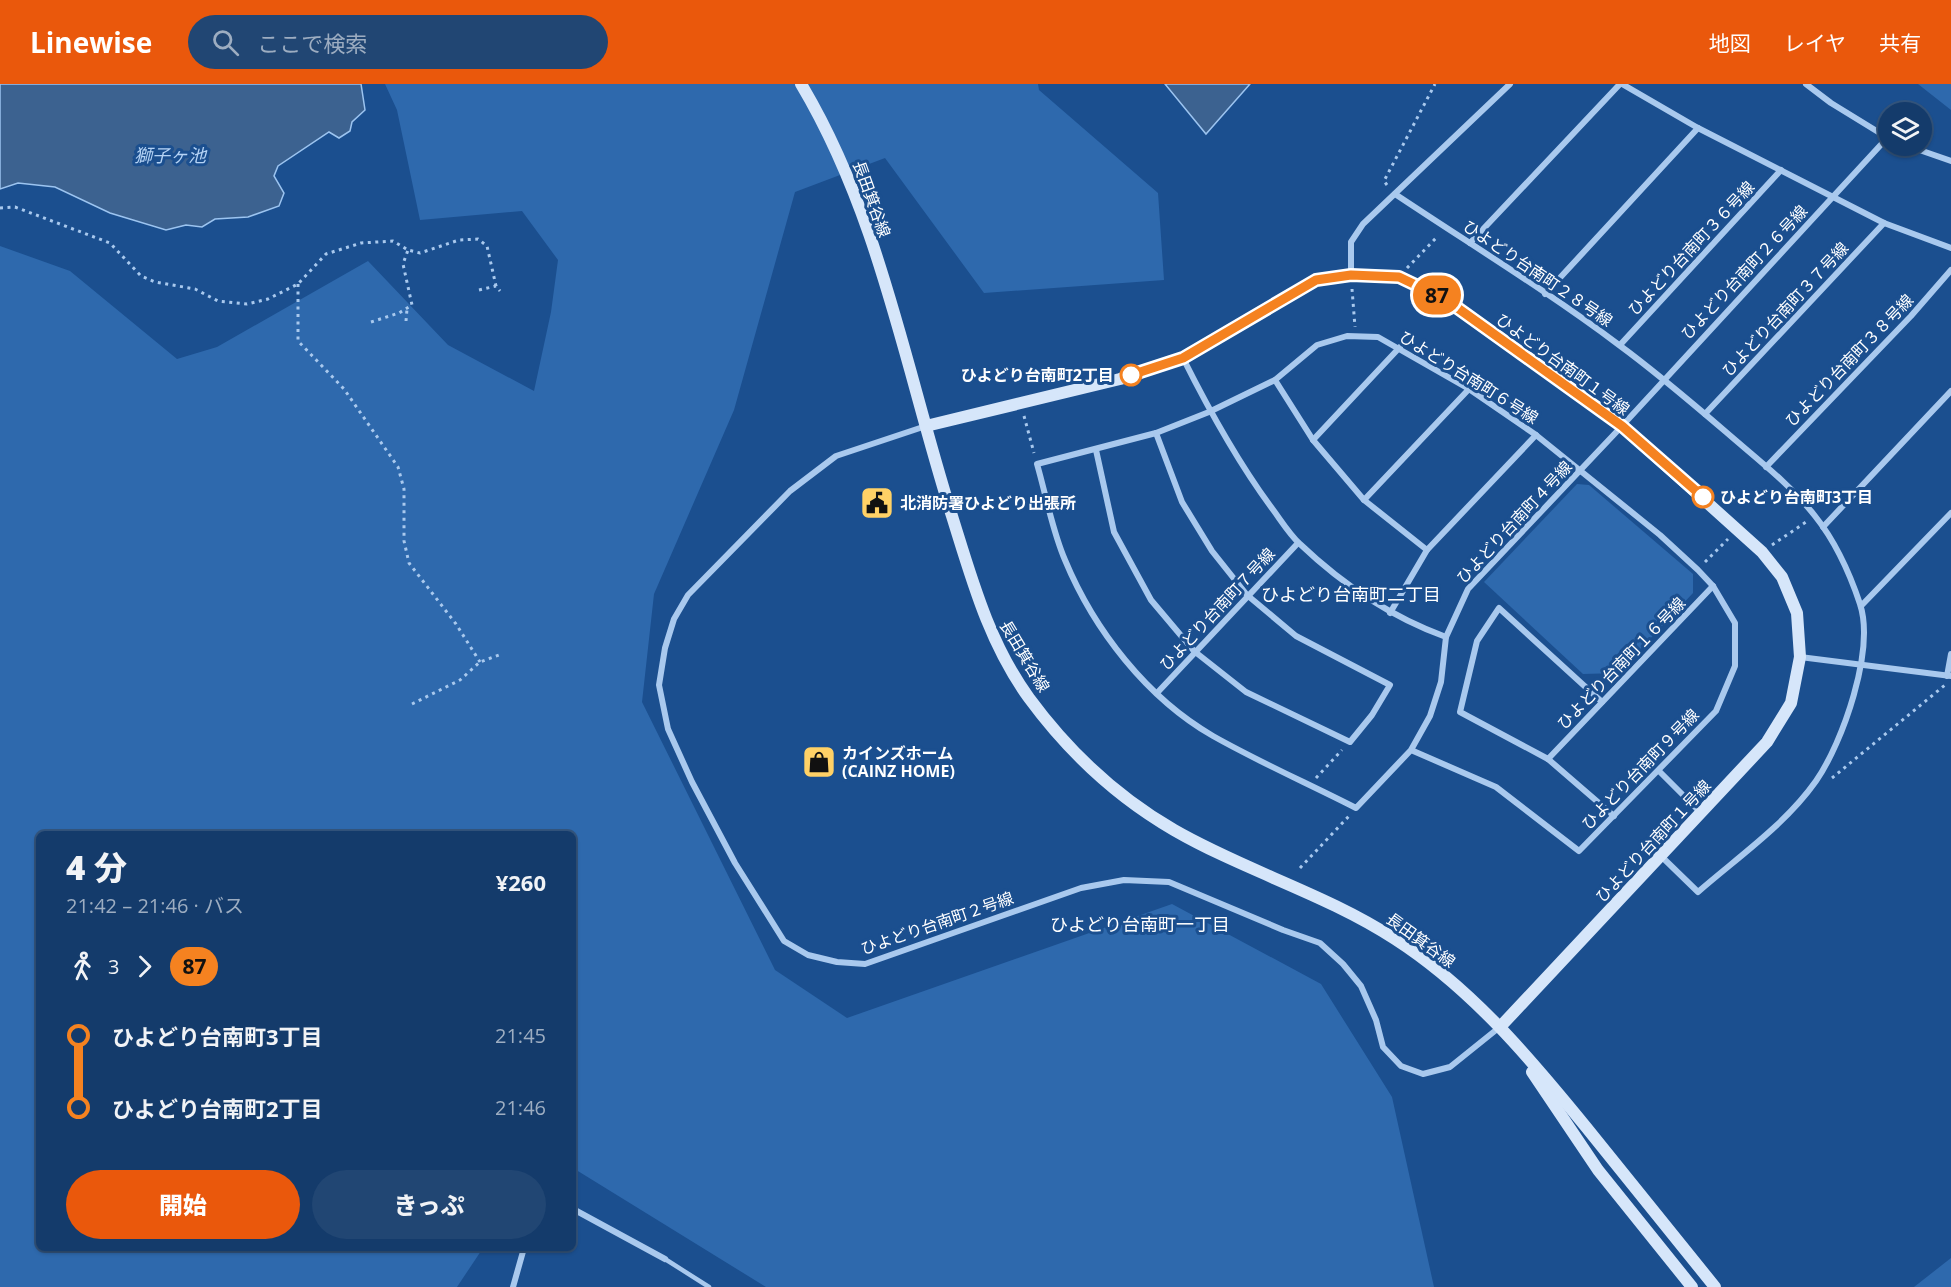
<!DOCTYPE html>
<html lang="ja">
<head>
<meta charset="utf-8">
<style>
	:root { --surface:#143b6b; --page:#214673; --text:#f1f3f6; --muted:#9dadc1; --line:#33557e; --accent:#ea580c }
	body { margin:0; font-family:"Open Sans","Noto Sans JP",sans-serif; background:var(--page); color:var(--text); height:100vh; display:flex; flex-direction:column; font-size:22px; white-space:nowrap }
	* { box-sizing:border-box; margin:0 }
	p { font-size:20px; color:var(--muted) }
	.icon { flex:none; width:33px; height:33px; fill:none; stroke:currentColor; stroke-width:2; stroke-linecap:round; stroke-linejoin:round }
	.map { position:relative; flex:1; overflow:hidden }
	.drawer { position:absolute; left:36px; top:747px; width:540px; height:420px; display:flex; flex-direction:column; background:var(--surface); border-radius:9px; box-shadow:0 2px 4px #0004,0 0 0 2px var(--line) }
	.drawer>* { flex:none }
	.badge { padding:0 12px; border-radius:20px; font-size:21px; line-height:39px }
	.fabs { position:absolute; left:1878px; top:18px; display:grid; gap:12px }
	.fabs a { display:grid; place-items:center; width:54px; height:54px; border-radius:50%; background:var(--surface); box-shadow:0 2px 4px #0004,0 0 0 2px var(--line); font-size:30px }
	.map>.badge { position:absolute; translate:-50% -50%; box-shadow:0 0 0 3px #fff }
	.legs { display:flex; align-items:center; gap:9px; height:66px; padding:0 30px; font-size:20px }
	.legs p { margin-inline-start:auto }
	.head { display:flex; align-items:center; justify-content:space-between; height:102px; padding:0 30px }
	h1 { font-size:33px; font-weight:800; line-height:45px }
	.primary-button { display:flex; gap:12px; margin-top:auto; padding:12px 30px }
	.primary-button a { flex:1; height:69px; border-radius:36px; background:var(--accent); color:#fff; font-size:24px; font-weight:800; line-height:69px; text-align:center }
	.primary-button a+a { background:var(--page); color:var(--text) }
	ul { padding:0 30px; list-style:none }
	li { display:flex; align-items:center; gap:21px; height:72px; font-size:22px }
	li i { display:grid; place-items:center; width:9px; height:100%; margin:0 8px; background:currentColor }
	li i::after { content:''; width:15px; height:15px; margin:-8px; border:4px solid; border-radius:50%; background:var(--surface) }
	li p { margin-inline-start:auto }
	li:first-child i { background:linear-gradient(#0000 50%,currentColor 0) }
	li:last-child i { background:linear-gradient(currentColor 50%,#0000 0) }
	header { display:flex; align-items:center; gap:36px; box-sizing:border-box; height:84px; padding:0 30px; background:var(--accent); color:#fff }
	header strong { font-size:28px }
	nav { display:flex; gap:33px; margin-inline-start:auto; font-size:21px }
	.search { width:420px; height:54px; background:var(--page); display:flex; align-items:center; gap:15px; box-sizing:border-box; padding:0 21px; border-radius:33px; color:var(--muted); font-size:22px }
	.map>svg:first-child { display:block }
	.green { fill:#2e69ad }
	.water { fill:#3c6290; stroke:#9cc4f0; stroke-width:1.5 }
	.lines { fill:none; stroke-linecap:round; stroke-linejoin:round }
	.path { stroke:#a9c9ee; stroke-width:3; stroke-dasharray:3 4.5; stroke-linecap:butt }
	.lane { stroke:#a9c9ee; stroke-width:4.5 }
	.street { stroke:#a9c9ee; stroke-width:6 }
	.secondary { stroke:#d6e6fa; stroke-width:12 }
	.line-1-casing { stroke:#fff; stroke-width:14 }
	.line-1 { stroke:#f58220; stroke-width:9 }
	.stop-1-dot { fill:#fff; stroke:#f58220; stroke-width:3 }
	.labels { text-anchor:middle; stroke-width:6; stroke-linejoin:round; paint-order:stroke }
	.street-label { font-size:16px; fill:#fff; stroke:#1b4f8f }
	.stop-label { font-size:16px; font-weight:bold; fill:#fff; stroke:#1b4f8f; text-anchor:end }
	.poi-label { font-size:16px; font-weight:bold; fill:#fff; stroke:#1b4f8f; text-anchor:start }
	.water-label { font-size:18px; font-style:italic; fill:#b5d3f5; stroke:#1b4f8f }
	.neighbourhood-label { font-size:18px; fill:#fff; stroke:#1b4f8f }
</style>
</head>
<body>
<header>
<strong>Linewise</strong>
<div class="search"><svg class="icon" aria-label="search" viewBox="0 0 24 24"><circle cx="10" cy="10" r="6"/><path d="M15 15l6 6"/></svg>ここで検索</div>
<nav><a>地図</a><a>レイヤ</a><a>共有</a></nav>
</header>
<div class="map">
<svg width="1951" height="1203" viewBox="0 0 1951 1203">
	<rect width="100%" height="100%" fill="#1b4f8f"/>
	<g class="green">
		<path d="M385 0H1038L1039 6 1158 109 1164 196 984 209 885 74 795 108 734 326 654 510 642 618 775 886 847 934 1172 820 1321 900 1392 1013 1434 1203H766L573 1084V750H39V1164H483L457 1203H0V162L70 187 177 275 217 263 368 177 448 261 534 307 551 228 558 176 522 127 420 136 397 26Z"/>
		<path d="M1918 0H1951V26Z"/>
		<path d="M1577 400 1589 401 1693 490V509L1618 589 1583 590 1484 498Z"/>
		<path d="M1951 1174V1203H1914Z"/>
	</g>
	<g class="water">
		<path d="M0 0H361L365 26 352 38 350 47 339 54 329 48 278 82 274 92 284 109 279 122 248 133 215 135 202 143 186 141 166 146 110 129 55 103 18 99 0 105Z"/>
		<path d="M1165 0H1250L1206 50Z"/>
	</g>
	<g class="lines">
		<g class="path">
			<path d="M1387 101 1384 97 1435 0"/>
			<path d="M0 124 15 123 110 159 141 192 155 198 195 205 218 217 247 220 268 215 298 200 326 170 361 159 393 157 408 166 420 169 459 156 478 155 487 162 496 202"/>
			<path d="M1407 184 1438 152"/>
			<path d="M298 200V257L344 305 398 383 404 405V457L409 479 456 540 480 578"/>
			<path d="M1352 205 1355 243"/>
			<path d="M479 206 496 202 500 207"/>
			<path d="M406 237 407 225"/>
			<path d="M371 238 399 229 412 221 403 180 408 166"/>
			<path d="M1024 332 1034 369"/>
			<path d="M1772 461 1806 438"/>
			<path d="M1705 478 1728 455"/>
			<path d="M412 620 460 596 480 578 499 571"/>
			<path d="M1316 694 1342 666"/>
			<path d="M1832 694 1945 601"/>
			<path d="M1300 784 1349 732"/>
		</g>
		<path class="lane" d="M665 1175 709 1203"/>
		<g class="street">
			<path d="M1622 0 1698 44 1884 139 1951 164"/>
			<path d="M1806 0 1831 19 1888 54"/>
			<path d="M1908 62 1951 77"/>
			<path d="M1395 110C1470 160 1547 207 1619 261 1656 288 1691 318 1726 348 1757 375 1790 400 1815 432 1835 457 1850 490 1860 520 1875 566 1843 658 1816 697 1785 741 1738 773 1698 808L1662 773"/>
			<path d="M1470 159 1620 0"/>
			<path d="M1351 191V158L1363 140 1510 0"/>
			<path d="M1545 210 1698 44"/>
			<path d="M1620 261 1781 86"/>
			<path d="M1183 274C1210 328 1238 379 1274 427 1282 438 1290 451 1300 460 1342 500 1391 533 1446 553"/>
			<path d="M1275 296 1313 356 1364 416 1427 466"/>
			<path d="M1705 330 1884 139"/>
			<path d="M926 342 836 372 790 407 688 511 674 535 665 564 659 601 668 645 692 698 735 779 784 857 808 871 837 878 865 880 1081 804 1124 796 1169 798 1283 846 1320 859 1343 880 1361 902 1376 936 1383 963 1401 982 1423 990 1450 983 1501 942"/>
			<path d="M1313 356 1400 263"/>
			<path d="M1096 366 1114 448 1151 516 1194 567 1246 608 1350 658 1372 631 1390 601 1296 552 1247 511 1212 467 1182 418 1156 349"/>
			<path d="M1766 383 1911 232 1951 186"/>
			<path d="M1364 416 1469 305"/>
			<path d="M1823 443 1951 307"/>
			<path d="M1861 522 1951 429"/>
			<path d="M1390 529 1427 466 1536 351"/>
			<path d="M1800 573 1951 592"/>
			<path d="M1947 592 1951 570"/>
			<path d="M1157 609 1298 459"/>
			<path d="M1602 618 1499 524 1477 557 1460 628 1548 675 1614 732"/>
			<path d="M1411 666 1496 703 1579 767 1716 627 1735 582V539L1713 502 1698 486 1660 451 1536 351 1469 305 1378 253 1347 252 1317 261 1275 296 1209 328 1156 349 1037 380C1046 411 1052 446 1065 476 1094 546 1147 614 1213 652 1259 678 1309 700 1356 724L1411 666 1430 632 1441 598 1446 553 1468 505 1622 342 1888 53"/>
			<path d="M1548 675 1713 502"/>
			<path d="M1659 687 1701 729"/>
			<path d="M573 1125 665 1175"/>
			<path d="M513 1203 524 1164"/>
		</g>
		<g class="secondary">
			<path d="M801 0C880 132 906 287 952 432 972 496 989 559 1029 614 1068 667 1117 713 1174 746 1245 787 1326 810 1395 855 1471 904 1529 973 1586 1043 1629 1096 1672 1150 1715 1203"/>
			<path d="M926 342 1120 295 1183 274 1316 196 1351 191 1399 193 1445 215 1622 342 1762 468 1782 493 1797 529 1800 573 1791 619 1767 658 1501 942"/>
			<path d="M1532 988 1598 1086 1692 1203"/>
		</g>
	</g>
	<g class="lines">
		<defs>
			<path id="line-1" d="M1131 291 1183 274 1316 196 1351 191 1399 193 1445 215 1622 342 1703 413"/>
		</defs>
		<use href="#line-1" class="line-1-casing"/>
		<use href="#line-1" class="line-1"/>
	</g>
	<defs>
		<symbol id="civic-square" viewBox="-11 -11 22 22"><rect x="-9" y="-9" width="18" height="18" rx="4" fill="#ffd166" stroke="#1b4f8f"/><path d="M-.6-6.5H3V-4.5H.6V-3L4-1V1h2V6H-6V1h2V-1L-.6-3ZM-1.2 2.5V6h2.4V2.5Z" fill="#111"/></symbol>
		<symbol id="shop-square" viewBox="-11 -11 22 22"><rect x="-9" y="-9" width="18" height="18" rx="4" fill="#ffd166" stroke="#1b4f8f"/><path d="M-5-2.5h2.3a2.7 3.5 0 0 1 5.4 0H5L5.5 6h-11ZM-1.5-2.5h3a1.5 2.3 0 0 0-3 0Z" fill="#111"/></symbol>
	</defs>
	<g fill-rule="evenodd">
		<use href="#civic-square" x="858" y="400" width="38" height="38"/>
		<use href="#shop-square" x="800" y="659" width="38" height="38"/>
	</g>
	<g class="stop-1-dot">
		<circle cx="1131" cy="291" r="10"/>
		<circle cx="1703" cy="413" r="10"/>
	</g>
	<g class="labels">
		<g class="street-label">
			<text transform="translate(872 115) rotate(70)" y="6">長田箕谷線</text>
			<text transform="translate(1691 164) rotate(-47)" y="6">ひよどり台南町３６号線</text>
			<text transform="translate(1744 188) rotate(-47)" y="6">ひよどり台南町２６号線</text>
			<text transform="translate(1538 189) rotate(34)" y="6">ひよどり台南町２８号線</text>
			<text transform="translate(1785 225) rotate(-47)" y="6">ひよどり台南町３７号線</text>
			<text transform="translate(1849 276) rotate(-46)" y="6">ひよどり台南町３８号線</text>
			<text transform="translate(1563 280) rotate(36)" y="6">ひよどり台南町１号線</text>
			<text transform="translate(1469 293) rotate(32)" y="6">ひよどり台南町６号線</text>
			<text transform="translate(1514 438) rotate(-47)" y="6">ひよどり台南町４号線</text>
			<text transform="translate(1217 525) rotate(-47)" y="6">ひよどり台南町７号線</text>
			<text transform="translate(1025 572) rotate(59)" y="6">長田箕谷線</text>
			<text transform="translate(1621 579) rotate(-46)" y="6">ひよどり台南町１６号線</text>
			<text transform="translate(1640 685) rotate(-46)" y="6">ひよどり台南町９号線</text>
			<text transform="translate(1653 757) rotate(-47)" y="6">ひよどり台南町１号線</text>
			<text transform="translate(937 839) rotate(-19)" y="6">ひよどり台南町２号線</text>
			<text transform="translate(1421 856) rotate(36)" y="6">長田箕谷線</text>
		</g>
		<g class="stop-label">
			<text x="1114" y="297">ひよどり台南町2丁目</text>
			<text x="1720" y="419" text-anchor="start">ひよどり台南町3丁目</text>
		</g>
		<g class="poi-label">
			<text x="900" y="425">北消防署ひよどり出張所</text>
			<text x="842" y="675">カインズホーム<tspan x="842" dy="18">(CAINZ HOME)</tspan></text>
		</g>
		<g class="water-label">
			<text x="170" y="78">獅子ヶ池</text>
		</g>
		<g class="neighbourhood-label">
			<text x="1351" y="517">ひよどり台南町二丁目</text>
			<text x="1140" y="847">ひよどり台南町一丁目</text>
		</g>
	</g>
</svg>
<div class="fabs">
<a><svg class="icon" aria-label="layers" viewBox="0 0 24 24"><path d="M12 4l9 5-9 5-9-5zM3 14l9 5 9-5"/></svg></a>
</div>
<b class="badge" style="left:1437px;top:211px;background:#f58220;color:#111">87</b>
<section class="drawer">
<div class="head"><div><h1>4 分</h1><p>21:42 – 21:46 · バス</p></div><b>¥260</b></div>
<div class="legs"><svg class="icon" aria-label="walk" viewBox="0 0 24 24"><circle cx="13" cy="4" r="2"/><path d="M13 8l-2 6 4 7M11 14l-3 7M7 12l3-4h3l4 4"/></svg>3<svg class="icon" aria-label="forward" viewBox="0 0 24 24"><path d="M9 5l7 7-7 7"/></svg><b class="badge" style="background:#f58220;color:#111">87</b></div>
<ul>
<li><i style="color:#f58220"></i><b>ひよどり台南町3丁目</b><p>21:45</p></li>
<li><i style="color:#f58220"></i><b>ひよどり台南町2丁目</b><p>21:46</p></li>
</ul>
<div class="primary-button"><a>開始</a><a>きっぷ</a></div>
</section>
</div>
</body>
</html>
